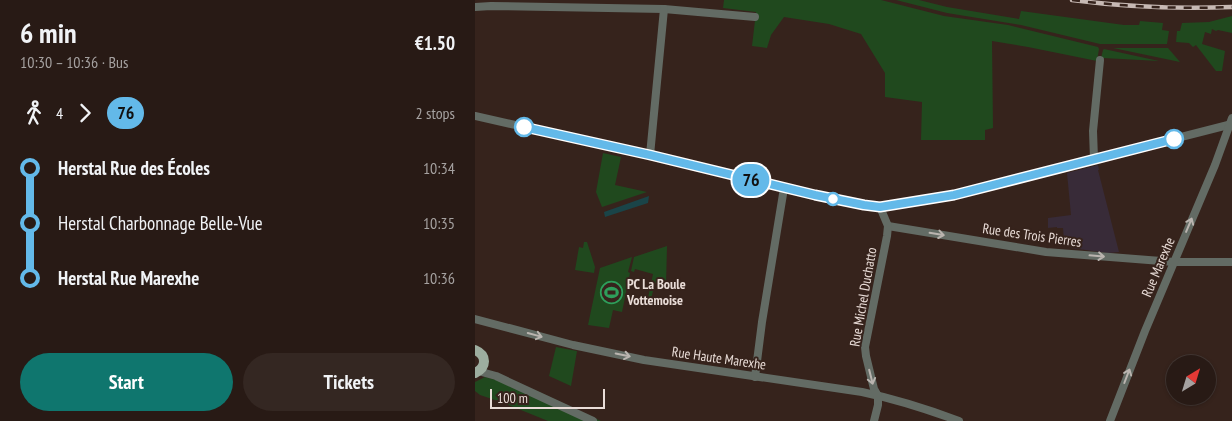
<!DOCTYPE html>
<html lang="en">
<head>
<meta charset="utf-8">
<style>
	:root { --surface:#281a15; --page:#342722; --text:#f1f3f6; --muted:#a5a1a0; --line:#443834; --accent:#0f766e }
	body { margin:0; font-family:"PT Sans Narrow",sans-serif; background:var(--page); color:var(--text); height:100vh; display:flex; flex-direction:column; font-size:19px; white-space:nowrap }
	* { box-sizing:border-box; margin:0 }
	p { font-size:16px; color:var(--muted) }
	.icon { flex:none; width:28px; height:28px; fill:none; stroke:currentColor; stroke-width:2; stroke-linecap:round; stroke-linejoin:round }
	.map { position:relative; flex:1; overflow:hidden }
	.details { display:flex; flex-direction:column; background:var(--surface); width:475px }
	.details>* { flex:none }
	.badge { padding:0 10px; border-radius:16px; font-size:18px; line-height:32px }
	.needle { width:32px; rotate:38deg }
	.buttons { position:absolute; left:691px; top:355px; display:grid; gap:10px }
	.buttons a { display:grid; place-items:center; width:50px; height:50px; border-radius:50%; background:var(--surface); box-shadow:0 1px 4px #0004,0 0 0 1px var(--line); font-size:25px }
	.scale { position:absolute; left:15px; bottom:12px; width:115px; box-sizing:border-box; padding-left:5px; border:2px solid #e9dcd7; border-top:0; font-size:14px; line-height:18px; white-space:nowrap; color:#e9dcd7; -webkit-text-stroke:4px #36231c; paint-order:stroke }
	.map>.badge { position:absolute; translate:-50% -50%; box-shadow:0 0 0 2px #fff }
	.legs { display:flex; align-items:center; gap:8px; height:55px; padding:0 20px; font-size:16px }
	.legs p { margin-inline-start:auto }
	.summary { display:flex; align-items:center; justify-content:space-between; height:85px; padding:0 20px }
	h1 { font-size:28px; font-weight:600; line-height:38px }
	.cta { display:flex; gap:10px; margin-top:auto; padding:10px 20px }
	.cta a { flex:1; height:58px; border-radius:30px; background:var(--accent); color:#fff; font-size:20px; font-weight:600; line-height:58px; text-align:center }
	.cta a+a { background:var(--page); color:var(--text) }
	ul { padding:0 20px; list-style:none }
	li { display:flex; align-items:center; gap:18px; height:55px; font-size:19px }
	li i { display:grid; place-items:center; width:8px; height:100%; margin:0 6px; background:currentColor }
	li i::after { content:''; width:12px; height:12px; margin:-6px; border:4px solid; border-radius:50%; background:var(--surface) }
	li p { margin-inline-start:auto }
	li:first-child i { background:linear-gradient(#0000 50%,currentColor 0) }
	li:last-child i { background:linear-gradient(currentColor 50%,#0000 0) }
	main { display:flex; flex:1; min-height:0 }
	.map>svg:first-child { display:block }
	.education { fill:#382b38 }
	.green { fill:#20491e }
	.water { fill:#1a4448 }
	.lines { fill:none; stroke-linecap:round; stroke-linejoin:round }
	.minor { stroke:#636b64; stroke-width:8 }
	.major { stroke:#9dad9f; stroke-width:10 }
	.rail-casing { stroke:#c7b9b4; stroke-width:4.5 }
	.rail { stroke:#36231c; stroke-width:2.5; stroke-dasharray:8; stroke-linecap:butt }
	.oneway { stroke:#bab4af }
	.line-1-casing { stroke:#fff; stroke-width:11 }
	.line-1 { stroke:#63b9e9; stroke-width:8 }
	.stop-1-dot { fill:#fff; stroke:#63b9e9; stroke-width:2.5 }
	.labels { text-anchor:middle; stroke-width:4; stroke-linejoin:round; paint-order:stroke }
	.street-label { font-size:14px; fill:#e9dcd7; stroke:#36231c }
	.poi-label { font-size:14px; font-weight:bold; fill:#e9dcd7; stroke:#36231c; text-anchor:start }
</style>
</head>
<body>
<main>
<section class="details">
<div class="summary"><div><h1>6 min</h1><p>10:30 – 10:36 · Bus</p></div><b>€1.50</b></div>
<div class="legs"><svg class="icon" aria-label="walk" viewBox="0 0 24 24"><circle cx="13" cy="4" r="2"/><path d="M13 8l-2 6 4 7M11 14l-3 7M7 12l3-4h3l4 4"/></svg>4<svg class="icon" aria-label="forward" viewBox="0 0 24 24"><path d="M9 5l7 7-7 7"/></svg><b class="badge" style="background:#63b9e9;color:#111">76</b><p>2 stops</p></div>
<ul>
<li><i style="color:#63b9e9"></i><b>Herstal Rue des Écoles</b><p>10:34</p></li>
<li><i style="color:#63b9e9"></i><span>Herstal Charbonnage Belle-Vue</span><p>10:35</p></li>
<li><i style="color:#63b9e9"></i><b>Herstal Rue Marexhe</b><p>10:36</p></li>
</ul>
<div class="cta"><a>Start</a><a>Tickets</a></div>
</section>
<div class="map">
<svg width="757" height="421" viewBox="0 0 757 421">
	<rect width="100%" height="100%" fill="#36231c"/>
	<path class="education" d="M623 165 624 170H623L644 252 633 253 596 248 597 240H589L588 228H582V227L573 228V218L596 215 592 173Z"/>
	<g class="green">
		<path d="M249 0H406L469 16 533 25 623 47 624 49 622 61 553 47 517 41 518 128 510 130V140H446L447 102 410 97V73L386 34 354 24 309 17 296 35 292 48 277 46 281 12 248 8Z"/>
		<path d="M421 0H444L472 7 544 19 546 11 649 25H664L665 21 688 23 687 30 694 31 692 44H625L546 25 472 13Z"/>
		<path d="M757 16V33L743 30 741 31 737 29 736 34 730 32 727 44 750 51 747 71H741L721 45 718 47 714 43 701 42 702 31H705L707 23 734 22Z"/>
		<path d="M638 48H693L705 62Z"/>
		<path d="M629 49 684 61 628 58H626L628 50Z"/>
		<path d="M128 153 146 157 140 185 172 192 127 207 121 192Z"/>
		<path d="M109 242H112L120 267 119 273 100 270 104 247 108 248Z"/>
		<path d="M192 246 191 285 180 283 176 299 173 298 178 274 160 269 159 272 156 271 159 257Z"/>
		<path d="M157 257 153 272 155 273 147 312 138 310 134 328 113 325 125 268Z"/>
		<path d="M81 347 102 351 96 386 74 376Z"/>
		<path d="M10 377 62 391 126 421H73L29 403 5 395 0 391V382Z"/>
	</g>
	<path class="water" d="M174 196 173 203 130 217 129 212Z"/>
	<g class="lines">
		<g class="minor">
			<path d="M0 7 16 6 189 9 280 17"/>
			<path d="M0 116 175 155 309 188 371 202 405 207 479 195 757 124"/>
			<path d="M175 155 189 9"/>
			<path d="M619 159 618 131 625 60"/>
			<path d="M413 226 571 252 699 262H757"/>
			<path d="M0 319 98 345 169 360 387 392C420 399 452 409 484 421"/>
			<path d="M3 371 21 376 118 421"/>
			<path d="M280 377 287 322 309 188"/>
			<path d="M399 421 403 405V396L399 389 391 356 390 347 412 236 413 226 405 207"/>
			<path d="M635 421 670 331 740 165 757 118"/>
		</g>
		<path class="major" d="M0 350C12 355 12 367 0 373"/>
		<defs>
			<path id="rail" d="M597 0C650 7 703 9 757 7"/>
		</defs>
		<use href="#rail" class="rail-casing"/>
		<use href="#rail" class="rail"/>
	</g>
	<defs><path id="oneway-shaft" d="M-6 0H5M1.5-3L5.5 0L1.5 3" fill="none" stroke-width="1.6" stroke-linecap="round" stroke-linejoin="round" transform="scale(1.25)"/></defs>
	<g class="oneway">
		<use href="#oneway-shaft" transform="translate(714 225) rotate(-67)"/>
		<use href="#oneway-shaft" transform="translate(462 234) rotate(9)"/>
		<use href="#oneway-shaft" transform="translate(622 256) rotate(5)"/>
		<use href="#oneway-shaft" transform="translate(60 335) rotate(15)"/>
		<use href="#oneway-shaft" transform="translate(148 355) rotate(12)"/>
		<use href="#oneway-shaft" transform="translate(652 376) rotate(-69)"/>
		<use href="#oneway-shaft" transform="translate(396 377) rotate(76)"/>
	</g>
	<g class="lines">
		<defs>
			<path id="line-1" d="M49 127 175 155 340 195 389 205 405 207 479 195 699 139"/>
		</defs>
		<use href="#line-1" class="line-1-casing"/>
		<use href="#line-1" class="line-1"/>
	</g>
	<defs>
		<symbol id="stadium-ring" viewBox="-11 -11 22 22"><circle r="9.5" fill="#36231c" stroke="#2e9e5b" stroke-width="1.5"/><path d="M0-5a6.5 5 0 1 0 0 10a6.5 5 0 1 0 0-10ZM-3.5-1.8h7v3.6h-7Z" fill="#2e9e5b"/></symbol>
	</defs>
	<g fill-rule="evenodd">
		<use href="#stadium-ring" x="124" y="280" width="25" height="25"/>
	</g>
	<g class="stop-1-dot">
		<circle cx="49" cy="127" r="9"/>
		<circle cx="699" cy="139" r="9"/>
		<circle cx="358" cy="199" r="6"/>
	</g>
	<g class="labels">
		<g class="street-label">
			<text transform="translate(557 235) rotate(8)" y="5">Rue des Trois Pierres</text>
			<text transform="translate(683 267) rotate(-67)" y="5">Rue Marexhe</text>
			<text transform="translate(388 297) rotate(-80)" y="5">Rue Michel Duchatto</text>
			<text transform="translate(244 358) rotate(8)" y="5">Rue Haute Marexhe</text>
		</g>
		<g class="poi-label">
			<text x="152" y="289">PC La Boule<tspan x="152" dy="16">Vottemoise</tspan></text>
		</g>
	</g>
</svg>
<div class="buttons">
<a><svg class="needle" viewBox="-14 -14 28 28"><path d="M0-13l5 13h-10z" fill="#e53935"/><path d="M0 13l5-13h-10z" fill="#a5a1a0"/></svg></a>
</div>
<div class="scale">100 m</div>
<b class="badge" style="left:276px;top:180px;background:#63b9e9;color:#111">76</b>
</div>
</main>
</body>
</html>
